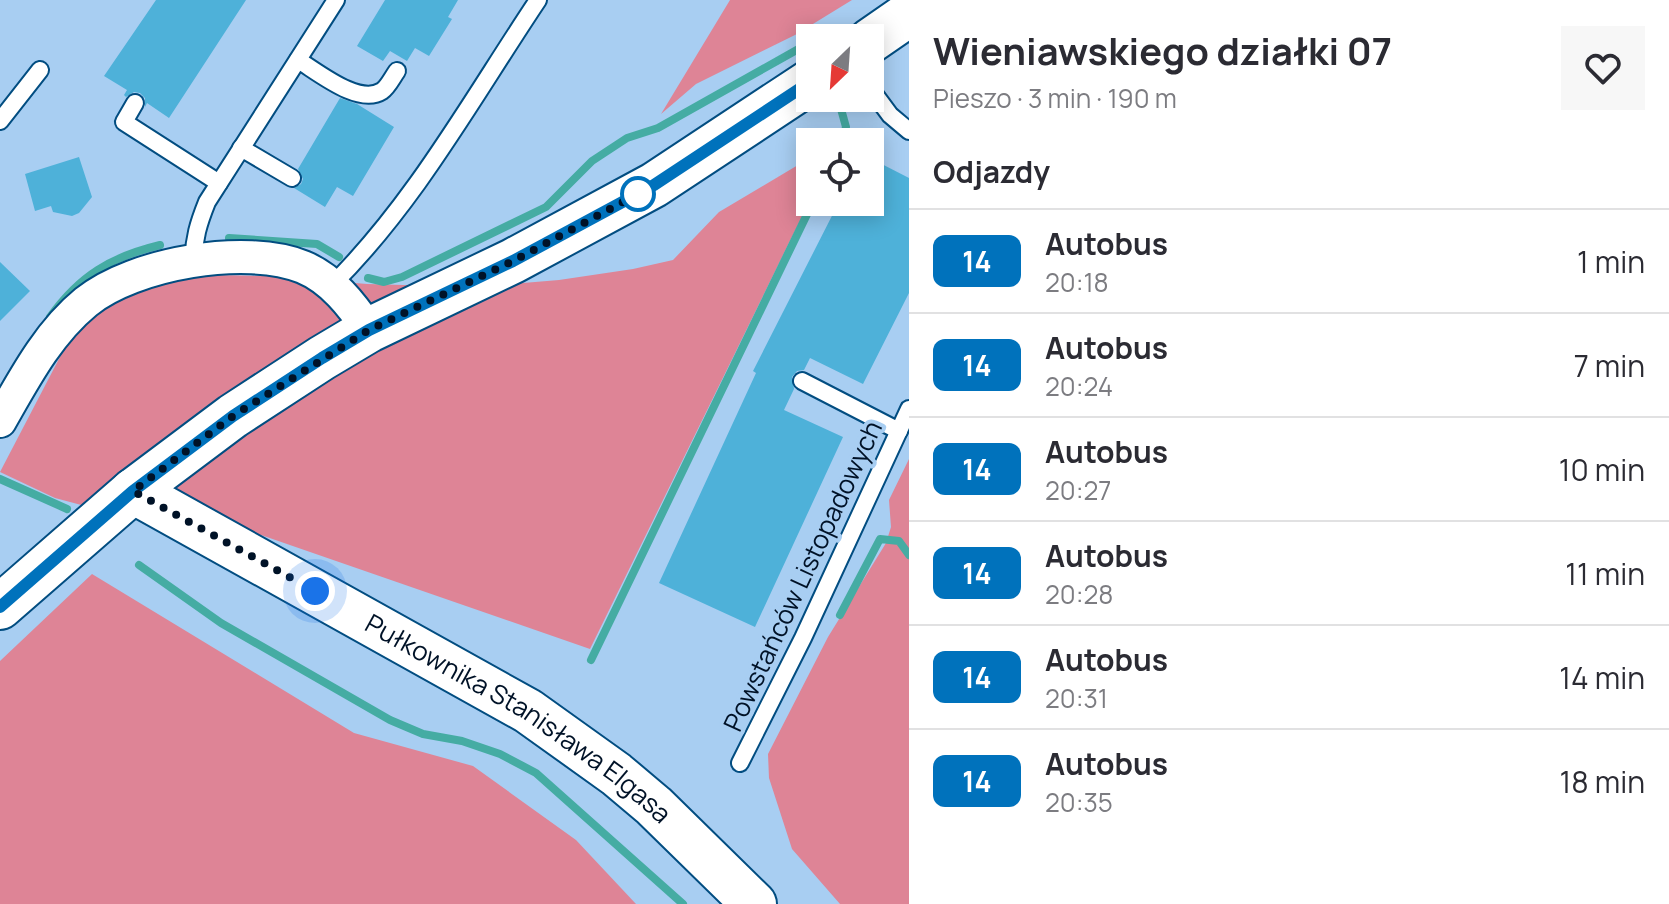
<!DOCTYPE html>
<html lang="pl">
<head>
<meta charset="utf-8">
<style>
	:root { --surface:#fff; --page:#f7f7f7; --text:#2b2b33; --muted:#7c7c81; --line:#e1e1e2 }
	body { margin:0; font-family:Manrope,sans-serif; background:var(--page); color:var(--text); height:100vh; display:flex; flex-direction:column; font-size:30px; white-space:nowrap }
	* { box-sizing:border-box; margin:0 }
	p { font-size:26px; color:var(--muted) }
	.icon { flex:none; width:44px; height:44px; fill:none; stroke:currentColor; stroke-width:2; stroke-linecap:round; stroke-linejoin:round }
	.map { position:relative; flex:1; overflow:hidden }
	.panel { display:flex; flex-direction:column; background:var(--surface); width:760px }
	.panel>* { flex:none }
	.badge { padding:0 16px; border-radius:12px; font-size:28px; line-height:52px }
	.needle { width:52px; rotate:205deg }
	.fabs { position:absolute; left:796px; top:24px; display:grid; gap:16px }
	.fabs a { display:grid; place-items:center; width:88px; height:88px; border-radius:0px; background:var(--surface); box-shadow:0 4px 20px #0003; font-size:40px }
	.you { position:absolute; width:40px; height:40px; margin:-20px; border:6px solid #fff; border-radius:50%; background:#1a73e8; box-shadow:0 0 0 12px #1a73e833 }
	.map>.badge { position:absolute; translate:-50% -50%; box-shadow:0 0 0 4px #fff }
	h2 { padding:0 24px; font-size:30px; line-height:72px }
	.round { display:grid; place-items:center; flex:none; width:84px; height:84px; border-radius:0px; background:var(--page) }
	.headline { display:flex; align-items:center; justify-content:space-between; height:136px; padding:0 24px }
	h1 { font-size:38px; font-weight:700; line-height:60px }
	ul { padding:0; list-style:none }
	li { display:flex; align-items:center; gap:24px; height:104px; padding:0 24px; border-top:2px solid var(--line) }
	li div { flex:1 }
	li b { display:block; font-size:30px }
	li em { font-style:normal }
	li .badge { min-width:88px; font-weight:700; text-align:center }
	main { display:flex; flex:1; min-height:0 }
	.map>svg:first-child { display:block }
	.green { fill:#de8496 }
	.lines { fill:none; stroke-linecap:round; stroke-linejoin:round }
	.stream { stroke:#45aca3; stroke-width:8 }
	.building { fill:#4eb1d9 }
	.lane-casing { stroke:#024d81; stroke-width:20 }
	.street-casing { stroke:#024d81; stroke-width:36 }
	.secondary-casing { stroke:#024d81; stroke-width:48 }
	.lane { stroke:#fff; stroke-width:16 }
	.street { stroke:#fff; stroke-width:32 }
	.secondary { stroke:#fff; stroke-width:44 }
	.line-casing { stroke:#fff; stroke-width:18 }
	.line { stroke:#0072bc; stroke-width:12 }
	.walk { stroke:#001227; stroke-width:8; stroke-dasharray:0 14.4 }
	.stop-dot { fill:#fff; stroke:#0072bc; stroke-width:4 }
	.labels { text-anchor:middle; stroke-width:8; stroke-linejoin:round; paint-order:stroke }
	.street-label { font-size:26px; fill:#001227; stroke:#a8cef2 }
</style>
</head>
<body>
<main>
<div class="map">
<svg width="909" height="904" viewBox="0 0 909 904">
	<rect width="100%" height="100%" fill="#a8cef2"/>
	<g class="green">
		<path d="M730 0H852L795 35 696 84 661 114Z"/>
		<path d="M798 165 810 169V200L590 649 261 535 176 527 119 515 55 498 0 472 61 355 79 327 107 306 138 290 166 281 215 275 272 276 367 284 476 287 559 280 633 269 673 260 719 212Z"/>
		<path d="M909 459V904H840L792 849 769 778 768 754 828 637 886 543 891 527 889 500Z"/>
		<path d="M92 574 354 733 473 766 576 840 636 904H0V661Z"/>
	</g>
	<g class="lines">
		<g class="stream">
			<path d="M841 109 846 127 842 142"/>
			<path d="M229 238 317 244 339 257"/>
			<path d="M368 278 384 282 402 277 546 207 592 161 627 138 658 128 802 47"/>
			<path d="M50 317C80 275 111 257 160 245"/>
			<path d="M0 479 67 509"/>
			<path d="M139 565 221 623 390 720 423 734 462 741 500 754 536 773 683 904"/>
			<path d="M840 615 880 539 899 541 909 555"/>
			<path d="M591 660 813 202"/>
		</g>
	</g>
	<g class="building">
		<path d="M156 0H246L169 118 147 103 145 107V98L140 93 134 92 126 97 124 95 127 90 104 76Z"/>
		<path d="M385 0H458L448 17 452 19 429 56 415 48 407 61 390 51 383 61 357 46Z"/>
		<path d="M340 98 357 104 394 127 353 196 337 187 325 207 294 188 301 184 303 179 298 169Z"/>
		<path d="M79 157 92 197 79 213 72 216 53 212 51 206 35 211 25 174Z"/>
		<path d="M870 158 909 178V293L863 384 810 358 804 370 797 371 792 377 794 389 784 410 843 437 755 627 659 583 756 373 753 371 839 202H870Z"/>
		<path d="M0 262 30 291 0 321Z"/>
	</g>
	<g class="lines">
		<defs>
			<g id="lane">
				<path d="M298 60C318 72 359 106 382 91 388 87 392 78 397 71"/>
				<path d="M870 88 890 115 909 131"/>
				<path d="M135 103 124 122 219 183"/>
				<path d="M0 121 40 70"/>
				<path d="M241 148 292 178"/>
				<path d="M194 262C193 240 199 222 207 202L336 0"/>
				<path d="M332 285C415 203 473 97 538 0"/>
				<path d="M802 381 899 431"/>
				<path d="M740 763 803 638 909 409"/>
			</g>
			<path id="street" d="M0 421C24 379 48 333 86 302 134 263 246 244 303 267 332 279 352 305 369 330"/>
			<g id="secondary">
				<path d="M870 41 909 14"/>
				<path id="s1" d="M133 491 528 711 616 774 654 806 754 904"/>
				<path d="M0 607 133 491 233 416 322 358 369 330 513 261 654 185 810 82"/>
			</g>
		</defs>
		<use href="#lane" class="lane-casing"/>
		<use href="#street" class="street-casing"/>
		<use href="#secondary" class="secondary-casing"/>
		<use href="#lane" class="lane"/>
		<use href="#street" class="street"/>
		<use href="#secondary" class="secondary"/>
	</g>
	<g class="lines">
		<defs>
			<path id="line" d="M0 607 133 491 233 416 322 358 369 330 513 261 654 185 810 82"/>
		</defs>
		<use href="#line" class="line-casing"/>
		<use href="#line" class="line"/>
		<path class="walk" d="M315 591 133 491 233 416 369 330 513 261 638 194"/>
	</g>
	<circle class="stop-dot" cx="638" cy="194" r="16"/>
	<g class="labels">
		<g class="street-label">
			<text transform="translate(803 576) rotate(-65)" y="9">Powstańców Listopadowych</text>
			<text dy="9" stroke="none"><textPath href="#s1" startOffset="448">Pułkownika Stanisława Elgasa</textPath></text>
		</g>
	</g>
</svg>
<div class="fabs">
<a><svg class="needle" viewBox="-14 -14 28 28"><path d="M0-13l5 13h-10z" fill="#e53935"/><path d="M0 13l5-13h-10z" fill="#7c7c81"/></svg></a>
<a><svg class="icon" aria-label="locate" viewBox="0 0 24 24"><circle cx="12" cy="12" r="6"/><path d="M12 2v4M12 18v4M2 12h4M18 12h4"/></svg></a>
</div>
<div class="you" style="left:315px;top:591px"></div>
</div>
<section class="panel">
<div class="headline"><div><h1>Wieniawskiego działki 07</h1><p>Pieszo · 3 min · 190 m</p></div><a class="round"><svg class="icon" aria-label="heart" viewBox="0 0 24 24"><path d="M12 20l-8-8c-3-5 5-10 8-4 3-6 11-1 8 4z"/></svg></a></div>
<h2>Odjazdy</h2>
<ul>
<li><span class="badge" style="background:#0072bc;color:#fff">14</span><div><b>Autobus</b><p>20:18</p></div><em>1 min</em></li>
<li><span class="badge" style="background:#0072bc;color:#fff">14</span><div><b>Autobus</b><p>20:24</p></div><em>7 min</em></li>
<li><span class="badge" style="background:#0072bc;color:#fff">14</span><div><b>Autobus</b><p>20:27</p></div><em>10 min</em></li>
<li><span class="badge" style="background:#0072bc;color:#fff">14</span><div><b>Autobus</b><p>20:28</p></div><em>11 min</em></li>
<li><span class="badge" style="background:#0072bc;color:#fff">14</span><div><b>Autobus</b><p>20:31</p></div><em>14 min</em></li>
<li><span class="badge" style="background:#0072bc;color:#fff">14</span><div><b>Autobus</b><p>20:35</p></div><em>18 min</em></li>
</ul>
</section>
</main>
</body>
</html>
